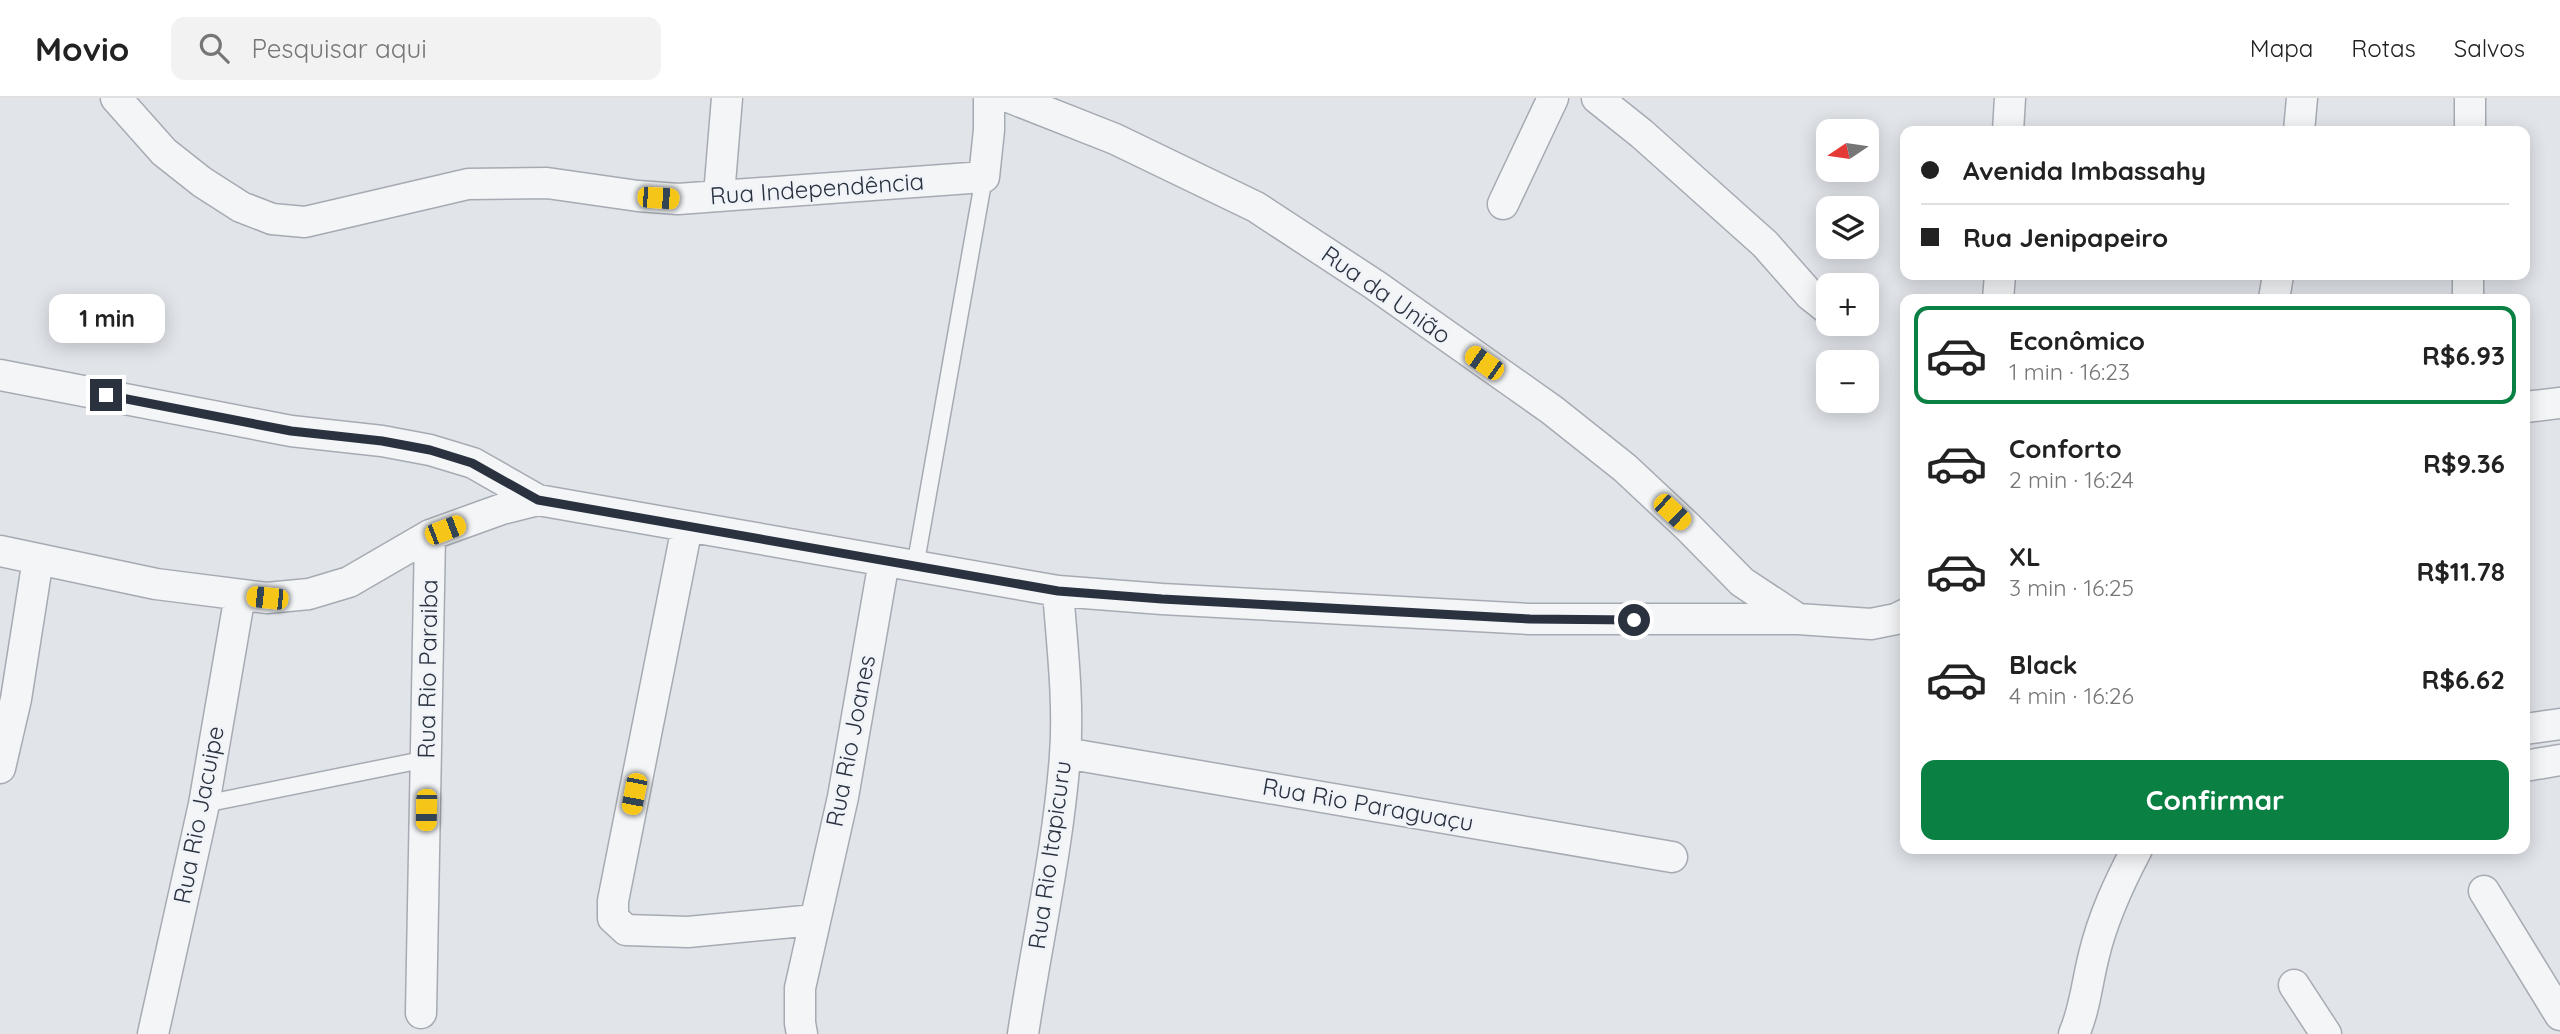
<!DOCTYPE html>
<html lang="pt">
<head>
<meta charset="utf-8">
<style>
	:root { --surface:#fff; --page:#f2f2f2; --text:#222; --muted:#767676; --line:#e0e0e0; --accent:#0b8043 }
	body { margin:0; font-family:Quicksand,sans-serif; background:var(--page); color:var(--text); height:100vh; display:flex; flex-direction:column; font-size:26px; white-space:nowrap }
	* { box-sizing:border-box; margin:0 }
	p { font-size:23px; color:var(--muted) }
	.icon { flex:none; width:38px; height:38px; fill:none; stroke:currentColor; stroke-width:2; stroke-linecap:round; stroke-linejoin:round }
	.map { position:relative; flex:1; overflow:hidden }
	.panel { position:absolute; left:1900px; top:196px; width:630px; height:560px; display:flex; flex-direction:column; background:var(--surface); border-radius:14px; box-shadow:0 4px 18px #0003 }
	.panel>* { flex:none }
	.hud { position:absolute; left:1900px; top:28px; width:630px; height:154px; border-radius:14px; box-shadow:0 4px 18px #0003; display:grid; align-content:center; height:154px; padding:0 21px; background:var(--surface) }
	.needle { width:46px; rotate:257deg }
	.fabs { position:absolute; left:1816px; top:21px; display:grid; gap:14px }
	.fabs a { display:grid; place-items:center; width:63px; height:63px; border-radius:14px; background:var(--surface); box-shadow:0 4px 18px #0003; font-size:35px }
	.end { position:absolute; width:32px; height:32px; margin:-16px; border:9px solid #2a3240; background:#fff; box-shadow:0 0 0 4px #fff }
	.from { border-radius:50% }
	.bubble { position:absolute; height:49px; border-radius:14px; background:var(--surface); box-shadow:0 4px 18px #0003; font-size:23px; font-weight:800; line-height:49px; text-align:center }
	.car { position:absolute; width:21px; height:42px; margin:-21px -10px; border-radius:9px; box-shadow:0 0 5px 2px #0007; background:linear-gradient(#f5c518 24%,#345 0 40%,#f5c518 0 76%,#345 0 86%,#f5c518 0) }
	.hud b { display:flex; align-items:center; gap:24px; height:66px; font-size:26px }
	.hud b+b { border-top:2px solid var(--line) }
	.hud i { width:18px; height:18px; background:var(--text) }
	ul { padding:12px 0 0; list-style:none }
	li { display:flex; align-items:center; gap:21px; height:98px; margin:0 14px 10px; padding:0 7px; border:4px solid transparent; border-radius:14px }
	li div { flex:1 }
	li b { display:block; font-size:26px }
	li em { font-style:normal; font-weight:800 }
	li.current { border-color:var(--accent) }
	li>.icon { width:63px; height:63px; stroke-width:1.5 }
	.action { display:flex; gap:14px; margin-top:auto; padding:14px 21px }
	.action a { flex:1; height:80px; border-radius:14px; background:var(--accent); color:#fff; font-size:28px; font-weight:800; line-height:80px; text-align:center }
	header { display:flex; align-items:center; gap:42px; box-sizing:border-box; height:98px; padding:0 35px; background:var(--surface); border-bottom:2px solid var(--line) }
	header strong { font-size:33px }
	nav { display:flex; gap:38px; margin-inline-start:auto; font-size:24px }
	.search { width:490px; height:63px; background:var(--page); display:flex; align-items:center; gap:18px; box-sizing:border-box; padding:0 24px; border-radius:14px; color:var(--muted); font-size:26px }
	.map>svg:first-child { display:block }
</style>
</head>
<body>
<header>
<strong>Movio</strong>
<div class="search"><svg class="icon" aria-label="search" viewBox="0 0 24 24"><circle cx="10" cy="10" r="6"/><path d="M15 15l6 6"/></svg>Pesquisar aqui</div>
<nav><a>Mapa</a><a>Rotas</a><a>Salvos</a></nav>
</header>
<div class="map">
<svg width="2560" height="936" viewBox="0 0 2560 936">
	<rect width="100%" height="100%" fill="#e1e4e9"/>
	<g fill="none" stroke-linecap="round" stroke-linejoin="round">
		<g stroke="#a6abb3" stroke-width="19">
			<path id="lane" d="M915 469 984 79
				M204 706 427 661"/>
		</g>
		<g stroke="#a6abb3" stroke-width="33">
			<path id="street" d="M116 0 164 54 202 84 241 109 272 121 305 124 468 86 547 85 638 98 678 101 984 79 989 32V0
				M1011 0 1115 41 1256 109 1375 187 1552 312 1625 370 1688 429 1742 484 1798 521 1871 526 1896 521 1906 516
				M1597 0 1642 36 1765 146 1810 197 1829 212
				M2008 33 2010 0
				M2299 33 2302 0
				M2470 33V0
				M719 97 727 0
				M1503 106 1553 0
				M1998 201 2000 177
				M2274 201 2278 177
				M2468 201V177
				M0 277 291 333 382 343 430 352 473 365 538 402
				M2525 309 2560 305
				M687 429 613 803V820L626 832 688 834 814 822
				M0 453 156 486 267 500 309 496 349 484 430 437 502 411 538 402 1058 493 1162 501 1529 521H1798
				M2525 631 2560 626
				M1065 655 1672 759
				M2525 668 2560 662
				M0 670 16 601 38 461
				M2484 793 2560 917
				M2294 887 2326 936
				M421 915 430 437
				M153 936 204 706 240 497
				M802 936 800 925V890L843 699 884 463
				M1023 936C1037 843 1058 751 1065 658 1069 603 1062 547 1058 493
				M2074 936C2085 911 2087 884 2094 857 2103 819 2119 785 2137 751"/>
		</g>
		<use href="#lane" stroke="#f3f5f7" stroke-width="16"/>
		<use href="#street" stroke="#f3f5f7" stroke-width="30"/>
	</g>
	<g fill="none" stroke-linecap="round" stroke-linejoin="round">
		<path stroke="#2a3240" stroke-width="9" d="M106 297 291 333 382 343 430 352 472 365 538 402 1058 493 1162 501 1530 521 1634 522"/>
	</g>
	<g text-anchor="middle" stroke-width="5" stroke-linejoin="round" paint-order="stroke">
		<g font-size="24" fill="#2a3240" stroke="#f0f3f7">
			<text transform="translate(817 91) rotate(-4)" y="8">Rua Independência</text>
			<text transform="translate(1386 197) rotate(35)" y="8">Rua da União</text>
			<text transform="translate(428 571) rotate(-89)" y="8">Rua Rio Paraiba</text>
			<text transform="translate(851 643) rotate(-79)" y="8">Rua Rio Joanes</text>
			<text transform="translate(1368 707) rotate(10)" y="8">Rua Rio Paraguaçu</text>
			<text transform="translate(199 717) rotate(-79)" y="8">Rua Rio Jacuipe</text>
			<text transform="translate(1050 757) rotate(-82)" y="8">Rua Rio Itapicuru</text>
		</g>
	</g>
</svg>
<div class="fabs">
<a><svg class="needle" viewBox="-14 -14 28 28"><path d="M0-13l5 13h-10z" fill="#e53935"/><path d="M0 13l5-13h-10z" fill="#767676"/></svg></a>
<a><svg class="icon" aria-label="layers" viewBox="0 0 24 24"><path d="M12 4l9 5-9 5-9-5zM3 14l9 5 9-5"/></svg></a>
<a>+</a>
<a>−</a>
</div>
<i class="end from" style="left:1634px;top:522px"></i>
<i class="end" style="left:106px;top:297px"></i>
<div class="bubble" style="left:49px;top:196px;width:116px">1 min</div>
<i class="car" style="left:658px;top:100px;rotate:94deg"></i>
<i class="car" style="left:1484px;top:265px;rotate:305deg"></i>
<i class="car" style="left:1672px;top:414px;rotate:133deg"></i>
<i class="car" style="left:445px;top:432px;rotate:69deg"></i>
<i class="car" style="left:267px;top:500px;rotate:276deg"></i>
<i class="car" style="left:634px;top:696px;rotate:191deg"></i>
<i class="car" style="left:426px;top:712px;rotate:181deg"></i>
<div class="hud">
<b><i class="from"></i>Avenida Imbassahy</b>
<b><i></i>Rua Jenipapeiro</b>
</div>
<section class="panel">
<ul>
<li class="current"><svg class="icon" aria-label="car" viewBox="0 0 24 24"><path d="M5 17H2v-5l4-1 3-4h7l3 4 3 1v5h-3M9 17h6M6 11h13"/><circle cx="7" cy="17" r="2"/><circle cx="17" cy="17" r="2"/></svg><div><b>Econômico</b><p>1 min · 16:23</p></div><em>R$6.93</em></li>
<li><svg class="icon" aria-label="car" viewBox="0 0 24 24"><path d="M5 17H2v-5l4-1 3-4h7l3 4 3 1v5h-3M9 17h6M6 11h13"/><circle cx="7" cy="17" r="2"/><circle cx="17" cy="17" r="2"/></svg><div><b>Conforto</b><p>2 min · 16:24</p></div><em>R$9.36</em></li>
<li><svg class="icon" aria-label="car" viewBox="0 0 24 24"><path d="M5 17H2v-5l4-1 3-4h7l3 4 3 1v5h-3M9 17h6M6 11h13"/><circle cx="7" cy="17" r="2"/><circle cx="17" cy="17" r="2"/></svg><div><b>XL</b><p>3 min · 16:25</p></div><em>R$11.78</em></li>
<li><svg class="icon" aria-label="car" viewBox="0 0 24 24"><path d="M5 17H2v-5l4-1 3-4h7l3 4 3 1v5h-3M9 17h6M6 11h13"/><circle cx="7" cy="17" r="2"/><circle cx="17" cy="17" r="2"/></svg><div><b>Black</b><p>4 min · 16:26</p></div><em>R$6.62</em></li>
</ul>
<div class="action"><a>Confirmar</a></div>
</section>
</div>
</body>
</html>
